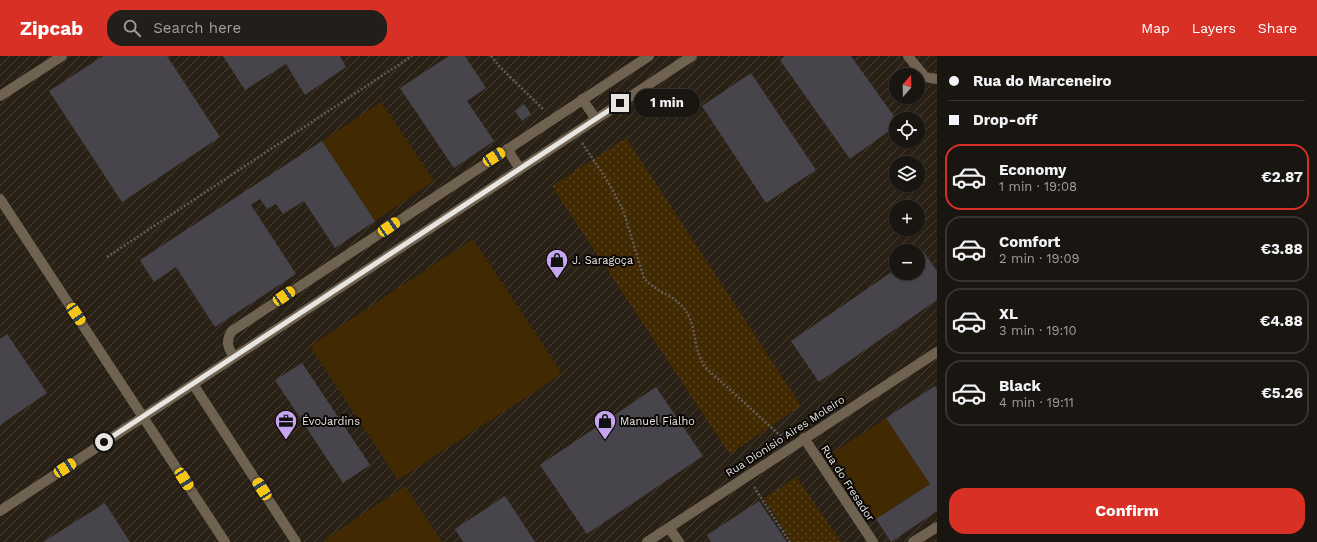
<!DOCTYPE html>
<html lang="en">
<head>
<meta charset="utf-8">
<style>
	:root { --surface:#191510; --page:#221e19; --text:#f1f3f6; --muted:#9f9f9f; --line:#373430; --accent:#d93025 }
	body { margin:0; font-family:"Work Sans",sans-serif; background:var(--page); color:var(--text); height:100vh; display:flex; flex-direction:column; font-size:15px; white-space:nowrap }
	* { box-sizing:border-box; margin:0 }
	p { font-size:13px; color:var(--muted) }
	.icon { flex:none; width:22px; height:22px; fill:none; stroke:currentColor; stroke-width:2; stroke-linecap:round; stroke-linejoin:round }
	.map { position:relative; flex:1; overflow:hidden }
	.panel { display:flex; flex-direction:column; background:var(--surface); width:380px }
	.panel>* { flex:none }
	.banner { display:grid; align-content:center; height:88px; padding:0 12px; background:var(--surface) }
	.needle { width:26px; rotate:20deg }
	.buttons { position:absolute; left:889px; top:12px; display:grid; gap:8px }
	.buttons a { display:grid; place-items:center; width:36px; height:36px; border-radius:50%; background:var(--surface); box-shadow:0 1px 3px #0004,0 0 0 1px var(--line); font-size:20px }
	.end { position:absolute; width:18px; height:18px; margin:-9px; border:5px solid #e8e5e0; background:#111; box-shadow:0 0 0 2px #111 }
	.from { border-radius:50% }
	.bubble { position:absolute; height:28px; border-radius:14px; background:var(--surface); box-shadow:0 1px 3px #0004,0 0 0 1px var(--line); font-size:13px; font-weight:700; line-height:28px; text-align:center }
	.car { position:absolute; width:12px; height:24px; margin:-12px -6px; border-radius:5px; box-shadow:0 0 3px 1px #0007; background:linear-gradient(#f5c518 24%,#345 0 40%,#f5c518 0 76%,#345 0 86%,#f5c518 0) }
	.banner b { display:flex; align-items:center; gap:14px; height:38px; font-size:15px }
	.banner b+b { border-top:1px solid var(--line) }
	.banner i { width:10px; height:10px; background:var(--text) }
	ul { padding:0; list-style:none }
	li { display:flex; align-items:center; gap:12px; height:66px; margin:0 8px 6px; padding:0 4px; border:2px solid var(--line); border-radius:16px }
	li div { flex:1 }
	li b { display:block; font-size:15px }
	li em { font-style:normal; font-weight:700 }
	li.current { border-color:var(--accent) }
	li>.icon { width:36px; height:36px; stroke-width:1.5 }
	.button { display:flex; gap:8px; margin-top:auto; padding:8px 12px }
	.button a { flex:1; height:46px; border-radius:16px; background:var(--accent); color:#fff; font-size:16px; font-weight:700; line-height:46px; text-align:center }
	header { display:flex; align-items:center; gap:24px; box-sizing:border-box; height:56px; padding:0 20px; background:var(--accent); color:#fff }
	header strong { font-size:19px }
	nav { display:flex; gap:22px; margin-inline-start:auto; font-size:14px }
	.search { width:280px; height:36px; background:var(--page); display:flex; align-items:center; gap:10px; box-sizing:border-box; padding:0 14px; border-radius:16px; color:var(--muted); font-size:15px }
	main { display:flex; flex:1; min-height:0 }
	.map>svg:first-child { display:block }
</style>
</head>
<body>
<header>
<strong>Zipcab</strong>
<div class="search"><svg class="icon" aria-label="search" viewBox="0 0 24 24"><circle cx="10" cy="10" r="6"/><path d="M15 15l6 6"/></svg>Search here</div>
<nav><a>Map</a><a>Layers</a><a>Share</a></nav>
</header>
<main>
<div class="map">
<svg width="937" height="486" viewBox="0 0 937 486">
	<defs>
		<pattern id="industrial-furrows" width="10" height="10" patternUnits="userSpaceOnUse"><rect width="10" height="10" fill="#2a2116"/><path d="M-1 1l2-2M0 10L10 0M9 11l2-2" fill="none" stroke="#494138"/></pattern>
		<pattern id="park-dots" width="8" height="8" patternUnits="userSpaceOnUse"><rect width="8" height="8" fill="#412901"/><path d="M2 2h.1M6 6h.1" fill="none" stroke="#5c4826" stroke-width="1.8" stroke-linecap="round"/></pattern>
	</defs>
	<rect width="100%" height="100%" fill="#211c16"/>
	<path fill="url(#industrial-furrows)" fill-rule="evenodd" d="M0 0H937V486H0ZM896 19H918V41H896ZM896 63H918V85H896ZM896 107H918V129H896ZM896 151H918V173H896ZM896 195H918V217H896Z"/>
	<path fill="#412901" d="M381 46 434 125 375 165 322 85Z
		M473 183 562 318 398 424 310 290Z
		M886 362 930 428 876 463 832 397Z
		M405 430 442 486H325L324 484Z"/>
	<path fill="url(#park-dots)" d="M626 82 801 350 730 398 552 130Z
		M796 421 841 486H792L764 442Z"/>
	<path fill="#47444c" d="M103 0H167L220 81 122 146 49 35Z
		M223 0H340L346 11 305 39 286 8 245 34Z
		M449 0H465L486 32 467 45 494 85 454 112 400 32Z
		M785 0H851L896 63V70L850 103 780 4Z
		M751 17 816 114 766 147 702 50Z
		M524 48 531 58 522 65 515 55Z
		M322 85 375 165 335 192 304 145 283 158 276 148 267 153 260 143 251 149 296 218 215 271 176 211 154 226 140 204Z
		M923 195 937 215V244L819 326 791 285 896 213V217H918V199Z
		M7 278 47 337 0 369V283Z
		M302 307 370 409 343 427 275 324Z
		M935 330 937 333V455L891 486 876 463 930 428 886 362Z
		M656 331 703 400 587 478 540 409Z
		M505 440 535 486H463L455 473Z
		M759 445 787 486H711L707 479Z
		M105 447 130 486H43Z"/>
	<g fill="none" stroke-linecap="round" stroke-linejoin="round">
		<path stroke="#615d57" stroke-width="2.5" stroke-dasharray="2 2" stroke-linecap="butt" d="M491 0 500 11 544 54
			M582 87 607 124 623 154 644 222C655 236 675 239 685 254 698 272 692 294 706 312L784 383
			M107 201 412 0
			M754 431 790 486"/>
		<path stroke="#6f6251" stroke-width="10" d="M908 0 925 21 937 23
			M0 40 62 0
			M582 43 596 63
			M507 93 520 113
			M0 143 225 486
			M234 301C228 292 225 285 232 275L649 0
			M193 328 296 486
			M804 382 873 486
			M0 455 692 0
			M669 472 679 486
			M647 486 937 296
			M913 486 937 471"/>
	</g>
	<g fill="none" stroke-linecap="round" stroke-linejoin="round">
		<path stroke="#e8e5e0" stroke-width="5" d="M104 386 620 47"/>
	</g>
	<defs>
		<g id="shop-pin" transform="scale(1.15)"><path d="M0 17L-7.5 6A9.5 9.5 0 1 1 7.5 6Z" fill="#c8a6ef" stroke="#090705"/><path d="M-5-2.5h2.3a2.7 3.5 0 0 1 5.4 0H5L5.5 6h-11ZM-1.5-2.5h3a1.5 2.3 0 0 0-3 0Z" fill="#111"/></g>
		<g id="office-pin" transform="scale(1.15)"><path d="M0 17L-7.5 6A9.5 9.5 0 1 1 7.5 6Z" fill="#c8a6ef" stroke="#090705"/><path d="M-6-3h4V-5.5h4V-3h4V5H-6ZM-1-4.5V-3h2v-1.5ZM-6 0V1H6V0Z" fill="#111"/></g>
	</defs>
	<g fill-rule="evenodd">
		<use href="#shop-pin" x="557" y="204"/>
		<use href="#office-pin" x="286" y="365"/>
		<use href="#shop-pin" x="605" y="365"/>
	</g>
	<g text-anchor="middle" stroke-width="4" stroke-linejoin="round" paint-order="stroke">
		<g font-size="11" fill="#e8e5e0" stroke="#090705" text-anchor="start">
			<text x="572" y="208">J. Saragoça</text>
			<text x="302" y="369">ÉvoJardins</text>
			<text x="620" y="369">Manuel Fialho</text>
		</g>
		<g font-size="11" fill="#e8e5e0" stroke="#090705">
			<text transform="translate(785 380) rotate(-33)" y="4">Rua Dionísio Aires Moleiro</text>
			<text transform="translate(848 427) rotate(57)" y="4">Rua do Fresador</text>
		</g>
	</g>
</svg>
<div class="buttons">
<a><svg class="needle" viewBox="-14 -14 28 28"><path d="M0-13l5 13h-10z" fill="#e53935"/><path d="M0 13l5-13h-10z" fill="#9f9f9f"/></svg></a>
<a><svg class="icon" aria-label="locate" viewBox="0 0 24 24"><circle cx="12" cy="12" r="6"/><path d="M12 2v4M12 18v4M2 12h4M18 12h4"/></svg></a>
<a><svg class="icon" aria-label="layers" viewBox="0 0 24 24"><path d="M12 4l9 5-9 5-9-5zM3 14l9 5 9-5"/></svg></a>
<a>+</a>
<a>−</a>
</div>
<i class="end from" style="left:104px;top:386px"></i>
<i class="end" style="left:620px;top:47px"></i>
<div class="bubble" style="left:634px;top:33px;width:66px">1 min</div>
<i class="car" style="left:494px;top:101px;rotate:57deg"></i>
<i class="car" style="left:389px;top:171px;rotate:56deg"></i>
<i class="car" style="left:284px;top:240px;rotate:56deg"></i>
<i class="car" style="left:76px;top:258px;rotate:146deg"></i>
<i class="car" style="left:65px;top:412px;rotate:57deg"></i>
<i class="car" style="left:184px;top:423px;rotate:147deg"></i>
<i class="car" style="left:262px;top:433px;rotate:327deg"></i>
</div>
<section class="panel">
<div class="banner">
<b><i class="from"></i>Rua do Marceneiro</b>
<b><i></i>Drop-off</b>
</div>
<ul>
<li class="current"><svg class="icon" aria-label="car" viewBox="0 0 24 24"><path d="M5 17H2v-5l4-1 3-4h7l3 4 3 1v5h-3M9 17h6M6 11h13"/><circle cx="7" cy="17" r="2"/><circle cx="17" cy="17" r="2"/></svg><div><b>Economy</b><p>1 min · 19:08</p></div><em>€2.87</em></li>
<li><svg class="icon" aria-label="car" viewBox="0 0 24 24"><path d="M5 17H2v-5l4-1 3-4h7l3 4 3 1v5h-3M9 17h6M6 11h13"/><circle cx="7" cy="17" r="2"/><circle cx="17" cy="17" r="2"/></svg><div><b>Comfort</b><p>2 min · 19:09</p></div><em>€3.88</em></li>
<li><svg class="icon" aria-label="car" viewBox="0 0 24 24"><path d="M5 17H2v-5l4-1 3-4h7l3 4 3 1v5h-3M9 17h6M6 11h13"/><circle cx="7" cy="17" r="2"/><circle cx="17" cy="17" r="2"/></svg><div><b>XL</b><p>3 min · 19:10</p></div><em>€4.88</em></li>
<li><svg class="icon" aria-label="car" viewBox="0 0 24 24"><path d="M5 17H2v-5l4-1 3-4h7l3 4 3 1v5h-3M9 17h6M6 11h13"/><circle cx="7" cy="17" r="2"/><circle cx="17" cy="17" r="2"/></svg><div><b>Black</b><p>4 min · 19:11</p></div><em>€5.26</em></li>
</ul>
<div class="button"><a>Confirm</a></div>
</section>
</main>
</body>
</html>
